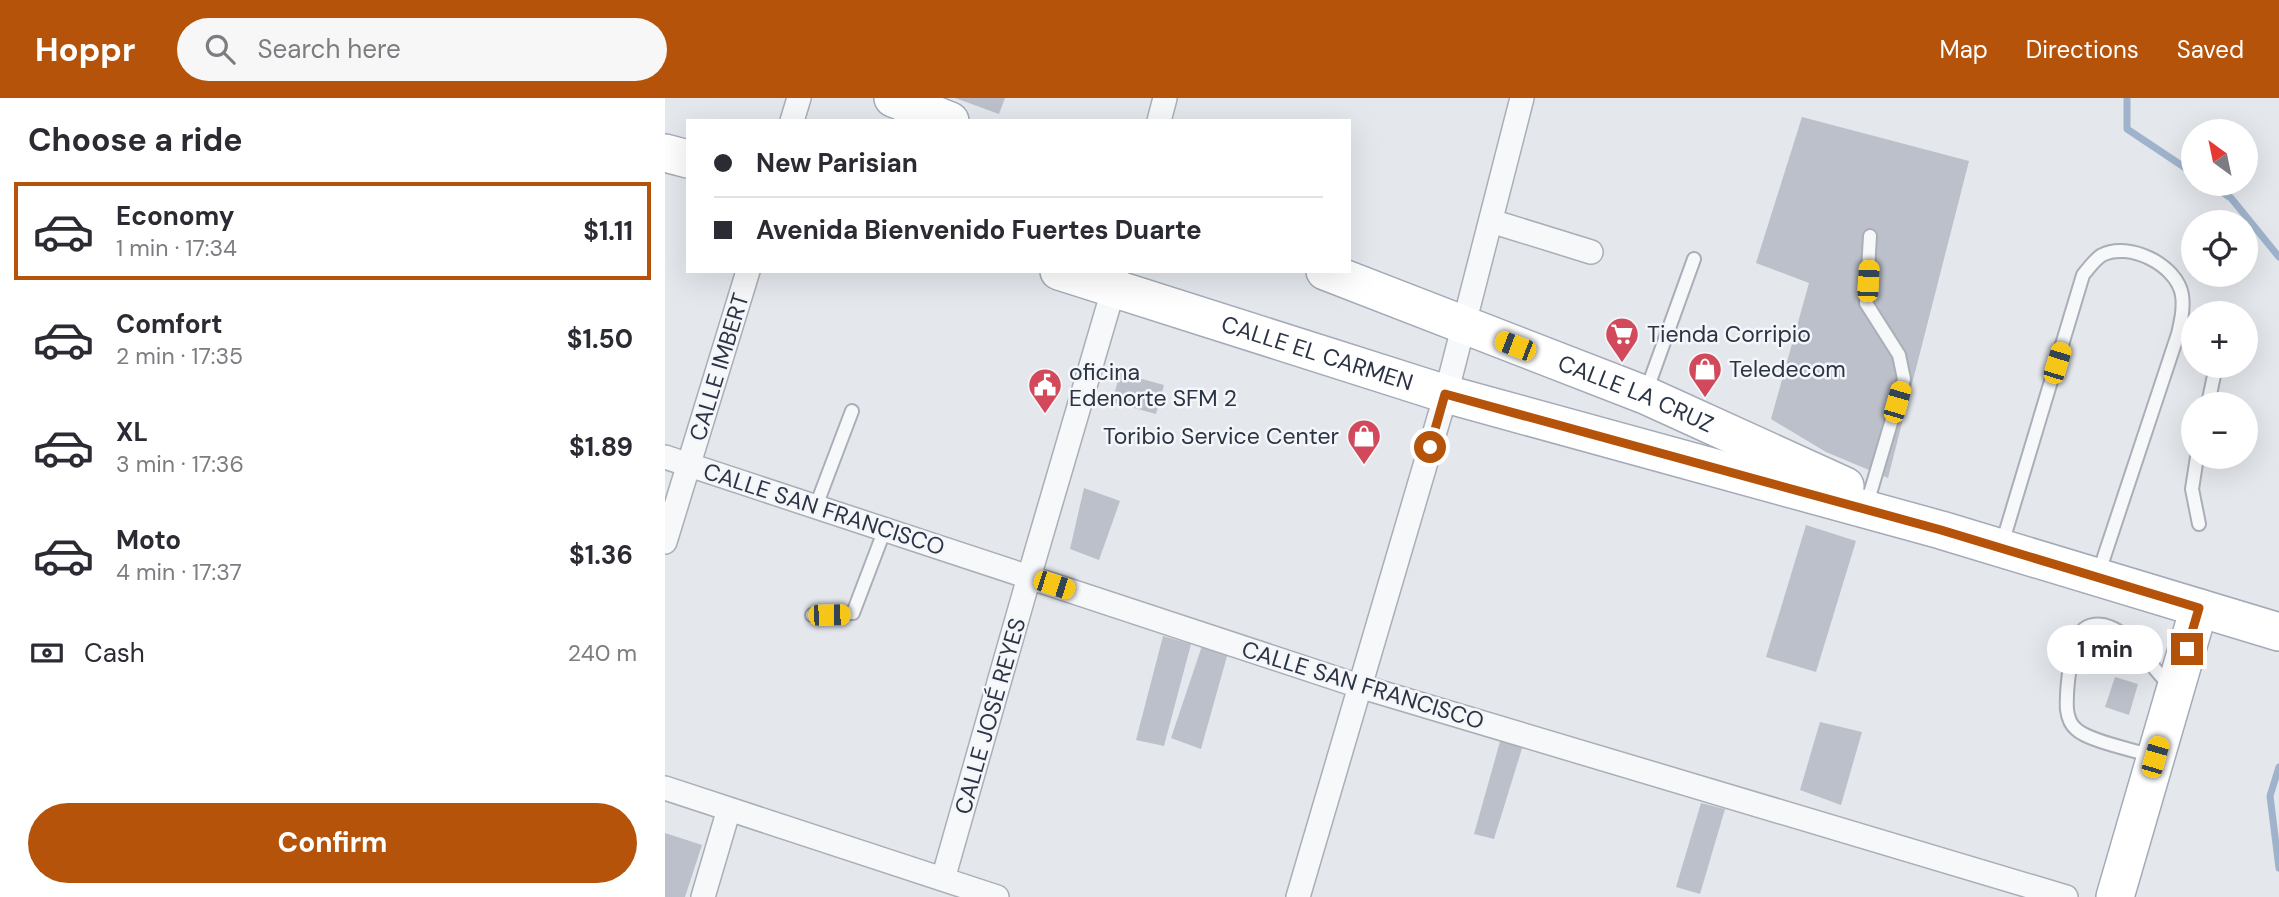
<!DOCTYPE html>
<html lang="en">
<head>
<meta charset="utf-8">
<style>
	:root { --surface:#fff; --page:#f7f7f7; --text:#2b2b33; --muted:#7c7c81; --line:#e1e1e2; --accent:#b45309 }
	body { margin:0; font-family:"DM Sans",sans-serif; background:var(--page); color:var(--text); height:100vh; display:flex; flex-direction:column; font-size:26px; white-space:nowrap }
	* { box-sizing:border-box; margin:0 }
	p { font-size:23px; color:var(--muted) }
	.icon { flex:none; width:38px; height:38px; fill:none; stroke:currentColor; stroke-width:2; stroke-linecap:round; stroke-linejoin:round }
	.map { position:relative; flex:1; overflow:hidden }
	.side { display:flex; flex-direction:column; background:var(--surface); width:665px }
	.side>* { flex:none }
	.guide { position:absolute; left:21px; top:21px; width:665px; height:154px; border-radius:0px; box-shadow:0 7px 28px #0002; display:grid; align-content:center; height:154px; padding:0 28px; background:var(--surface) }
	.needle { width:46px; rotate:327deg }
	.controls { position:absolute; left:1516px; top:21px; display:grid; gap:14px }
	.controls a { display:grid; place-items:center; width:77px; height:77px; border-radius:50%; background:var(--surface); box-shadow:0 7px 28px #0002; font-size:35px }
	.end { position:absolute; width:32px; height:32px; margin:-16px; border:9px solid #b45309; background:#fff; box-shadow:0 0 0 4px #fff }
	.from { border-radius:50% }
	.bubble { position:absolute; height:49px; border-radius:24px; background:var(--surface); box-shadow:0 7px 28px #0002; font-size:23px; font-weight:700; line-height:49px; text-align:center }
	.car { position:absolute; width:21px; height:42px; margin:-21px -10px; border-radius:9px; box-shadow:0 0 5px 2px #0007; background:linear-gradient(#f5c518 24%,#345 0 40%,#f5c518 0 76%,#345 0 86%,#f5c518 0) }
	.guide b { display:flex; align-items:center; gap:24px; height:66px; font-size:26px }
	.guide b+b { border-top:2px solid var(--line) }
	.guide i { width:18px; height:18px; background:var(--text) }
	ul { padding:0; list-style:none }
	li { display:flex; align-items:center; gap:21px; height:98px; margin:0 14px 10px; padding:0 14px; border:4px solid transparent; border-radius:0px }
	li div { flex:1 }
	li b { display:block; font-size:26px }
	li em { font-style:normal; font-weight:700 }
	li.selected { border-color:var(--accent) }
	li>.icon { width:63px; height:63px; stroke-width:1.5 }
	h2 { padding:0 28px; font-size:32px; line-height:84px }
	.pay { display:flex; align-items:center; gap:18px; height:77px; padding:0 28px; font-size:26px }
	.pay p { margin-inline-start:auto }
	.button { display:flex; gap:14px; margin-top:auto; padding:14px 28px }
	.button a { flex:1; height:80px; border-radius:42px; background:var(--accent); color:#fff; font-size:28px; font-weight:700; line-height:80px; text-align:center }
	header { display:flex; align-items:center; gap:42px; box-sizing:border-box; height:98px; padding:0 35px; background:var(--accent); color:#fff }
	header strong { font-size:33px }
	nav { display:flex; gap:38px; margin-inline-start:auto; font-size:24px }
	.search { width:490px; height:63px; background:var(--page); display:flex; align-items:center; gap:18px; box-sizing:border-box; padding:0 24px; border-radius:38px; color:var(--muted); font-size:26px }
	main { display:flex; flex:1; min-height:0 }
	.map>svg:first-child { display:block }
</style>
</head>
<body>
<header>
<strong>Hoppr</strong>
<div class="search"><svg class="icon" aria-label="search" viewBox="0 0 24 24"><circle cx="10" cy="10" r="6"/><path d="M15 15l6 6"/></svg>Search here</div>
<nav><a>Map</a><a>Directions</a><a>Saved</a></nav>
</header>
<main>
<section class="side">
<h2>Choose a ride</h2>
<ul>
<li class="selected"><svg class="icon" aria-label="car" viewBox="0 0 24 24"><path d="M5 17H2v-5l4-1 3-4h7l3 4 3 1v5h-3M9 17h6M6 11h13"/><circle cx="7" cy="17" r="2"/><circle cx="17" cy="17" r="2"/></svg><div><b>Economy</b><p>1 min · 17:34</p></div><em>$1.11</em></li>
<li><svg class="icon" aria-label="car" viewBox="0 0 24 24"><path d="M5 17H2v-5l4-1 3-4h7l3 4 3 1v5h-3M9 17h6M6 11h13"/><circle cx="7" cy="17" r="2"/><circle cx="17" cy="17" r="2"/></svg><div><b>Comfort</b><p>2 min · 17:35</p></div><em>$1.50</em></li>
<li><svg class="icon" aria-label="car" viewBox="0 0 24 24"><path d="M5 17H2v-5l4-1 3-4h7l3 4 3 1v5h-3M9 17h6M6 11h13"/><circle cx="7" cy="17" r="2"/><circle cx="17" cy="17" r="2"/></svg><div><b>XL</b><p>3 min · 17:36</p></div><em>$1.89</em></li>
<li><svg class="icon" aria-label="car" viewBox="0 0 24 24"><path d="M5 17H2v-5l4-1 3-4h7l3 4 3 1v5h-3M9 17h6M6 11h13"/><circle cx="7" cy="17" r="2"/><circle cx="17" cy="17" r="2"/></svg><div><b>Moto</b><p>4 min · 17:37</p></div><em>$1.36</em></li>
</ul>
<div class="pay"><svg class="icon" aria-label="cash" viewBox="0 0 24 24"><path d="M3 7h18v10H3z"/><circle cx="12" cy="12" r="2"/></svg>Cash<p>240 m</p></div>
<div class="button"><a>Confirm</a></div>
</section>
<div class="map">
<svg width="1614" height="799" viewBox="0 0 1614 799">
	<rect width="100%" height="100%" fill="#e4e7ec"/>
	<g fill="none" stroke-linecap="round" stroke-linejoin="round">
		<path stroke="#9fb4cc" stroke-width="7" d="M1462 0V31L1528 75
			M1545 86 1566 100 1614 159
			M1614 669 1605 698 1614 770"/>
	</g>
	<path fill="#bbc0ca" d="M290 0H340L334 16Z
		M1137 19 1304 63 1223 380 1161 354 1106 321 1144 185 1091 165Z
		M455 275 499 287 491 316 447 304Z
		M419 390 455 403 434 462 405 451Z
		M1141 427 1191 443 1151 574 1101 559Z
		M498 538 526 546 499 648 471 642Z
		M1421 541 1451 550 1445 575 1414 566Z
		M539 542 564 551 536 651 506 640Z
		M1450 579 1473 586 1464 617 1440 609Z
		M1155 624 1197 634 1176 707 1135 692Z
		M836 640 859 644 829 741 809 736Z
		M1036 705 1060 711 1035 796 1011 789Z
		M0 735 37 747 20 799H0Z"/>
	<g fill="none" stroke-linecap="round" stroke-linejoin="round">
		<g stroke="#a9aeb7" stroke-width="16">
			<path id="lane" d="M981 294 1029 161
				M1543 306 1551 268
				M1532 359 1527 391 1534 426
				M1204 399 1239 281 1234 257 1201 205 1205 138
				M151 408 187 313
				M1337 446 1418 177C1423 171 1430 161 1437 157 1464 143 1512 167 1517 197 1519 210 1516 223 1513 236L1433 477
				M147 517 188 515 220 431
				M1487 658C1469 652 1423 643 1411 631 1406 627 1403 619 1402 612 1401 596 1405 546 1416 534 1423 525 1436 525 1445 529 1473 540 1484 569 1506 588"/>
		</g>
		<g stroke="#a9aeb7" stroke-width="26">
			<path id="street" d="M127 23 134 0
				M494 23 500 0
				M826 123 926 154
				M0 359 694 588 1401 799
				M0 444 83 173
				M0 690 332 799
				M278 781 364 479 452 179
				M38 799 64 711
				M633 799 781 296 857 0"/>
		</g>
		<g stroke="#a3abb8" stroke-width="40">
			<g id="primary">
				<path d="M228 0 285 23"/>
				<path d="M0 55 23 61"/>
				<path id="s1" d="M394 173 781 296 1276 432 1614 534"/>
				<path id="s2" d="M660 173 980 297 1180 388"/>
				<path d="M1450 799 1534 510"/>
			</g>
		</g>
		<use href="#lane" stroke="#f7f8fa" stroke-width="12"/>
		<use href="#street" stroke="#f7f8fa" stroke-width="23"/>
		<use href="#primary" stroke="#fff" stroke-width="37"/>
	</g>
	<g fill="none" stroke-linecap="round" stroke-linejoin="round">
		<path stroke="#b45309" stroke-width="9" d="M765 349 780 296 1276 432 1534 510 1522 551"/>
	</g>
	<defs>
		<g id="supermarket-pin" transform="scale(1.75)"><path d="M0 17L-7.5 6A9.5 9.5 0 1 1 7.5 6Z" fill="#d1495b" stroke="#f4f6f9"/><path d="M-6-5.5h2.5l.6 2H6L4.5 2H-2.5L-4.4-4H-6ZM-1.5 3.2a1.3 1.3 0 1 0 .1 0ZM3 3.2a1.3 1.3 0 1 0 .1 0Z" fill="#fff"/></g>
		<g id="shop-pin" transform="scale(1.75)"><path d="M0 17L-7.5 6A9.5 9.5 0 1 1 7.5 6Z" fill="#d1495b" stroke="#f4f6f9"/><path d="M-5-2.5h2.3a2.7 3.5 0 0 1 5.4 0H5L5.5 6h-11ZM-1.5-2.5h3a1.5 2.3 0 0 0-3 0Z" fill="#fff"/></g>
		<g id="civic-pin" transform="scale(1.75)"><path d="M0 17L-7.5 6A9.5 9.5 0 1 1 7.5 6Z" fill="#d1495b" stroke="#f4f6f9"/><path d="M-.6-6.5H3V-4.5H.6V-3L4-1V1h2V6H-6V1h2V-1L-.6-3ZM-1.2 2.5V6h2.4V2.5Z" fill="#fff"/></g>
	</defs>
	<g fill-rule="evenodd">
		<use href="#supermarket-pin" x="957" y="236"/>
		<use href="#shop-pin" x="1040" y="271"/>
		<use href="#civic-pin" x="380" y="287"/>
		<use href="#shop-pin" x="699" y="338"/>
	</g>
	<g text-anchor="middle" stroke-width="5" stroke-linejoin="round" paint-order="stroke">
		<g font-size="23" fill="#2b3445" stroke="#f4f6f9" text-anchor="start">
			<text x="982" y="244">Tienda Corripio</text>
			<text x="1064" y="279">Teledecom</text>
			<text x="404" y="282">oficina<tspan x="404" dy="26">Edenorte SFM 2</tspan></text>
			<text x="674" y="346" text-anchor="end">Toribio Service Center</text>
		</g>
		<g font-size="23" fill="#2b3445" stroke="#f4f6f9">
			<text dy="8" stroke="none"><textPath href="#s1" startOffset="271">CALLE EL CARMEN</textPath></text>
			<text transform="translate(54 269) rotate(-73)" y="8">CALLE IMBERT</text>
			<text dy="8" stroke="none"><textPath href="#s2" startOffset="334">CALLE LA CRUZ</textPath></text>
			<text transform="translate(159 411) rotate(18)" y="8">CALLE SAN FRANCISCO</text>
			<text transform="translate(698 587) rotate(17)" y="8">CALLE SAN FRANCISCO</text>
			<text transform="translate(325 618) rotate(-74)" y="8">CALLE JOSÉ REYES</text>
		</g>
	</g>
</svg>
<div class="controls">
<a><svg class="needle" viewBox="-14 -14 28 28"><path d="M0-13l5 13h-10z" fill="#e53935"/><path d="M0 13l5-13h-10z" fill="#7c7c81"/></svg></a>
<a><svg class="icon" aria-label="locate" viewBox="0 0 24 24"><circle cx="12" cy="12" r="6"/><path d="M12 2v4M12 18v4M2 12h4M18 12h4"/></svg></a>
<a>+</a>
<a>−</a>
</div>
<i class="end from" style="left:765px;top:349px"></i>
<i class="end" style="left:1522px;top:551px"></i>
<div class="bubble" style="left:1382px;top:527px;width:116px">1 min</div>
<i class="car" style="left:1203px;top:183px;rotate:3deg"></i>
<i class="car" style="left:850px;top:248px;rotate:291deg"></i>
<i class="car" style="left:1392px;top:265px;rotate:17deg"></i>
<i class="car" style="left:1232px;top:304px;rotate:16deg"></i>
<i class="car" style="left:389px;top:487px;rotate:108deg"></i>
<i class="car" style="left:164px;top:517px;rotate:89deg"></i>
<i class="car" style="left:1490px;top:659px;rotate:16deg"></i>
<div class="guide">
<b><i class="from"></i>New Parisian</b>
<b><i></i>Avenida Bienvenido Fuertes Duarte</b>
</div>
</div>
</main>
</body>
</html>
